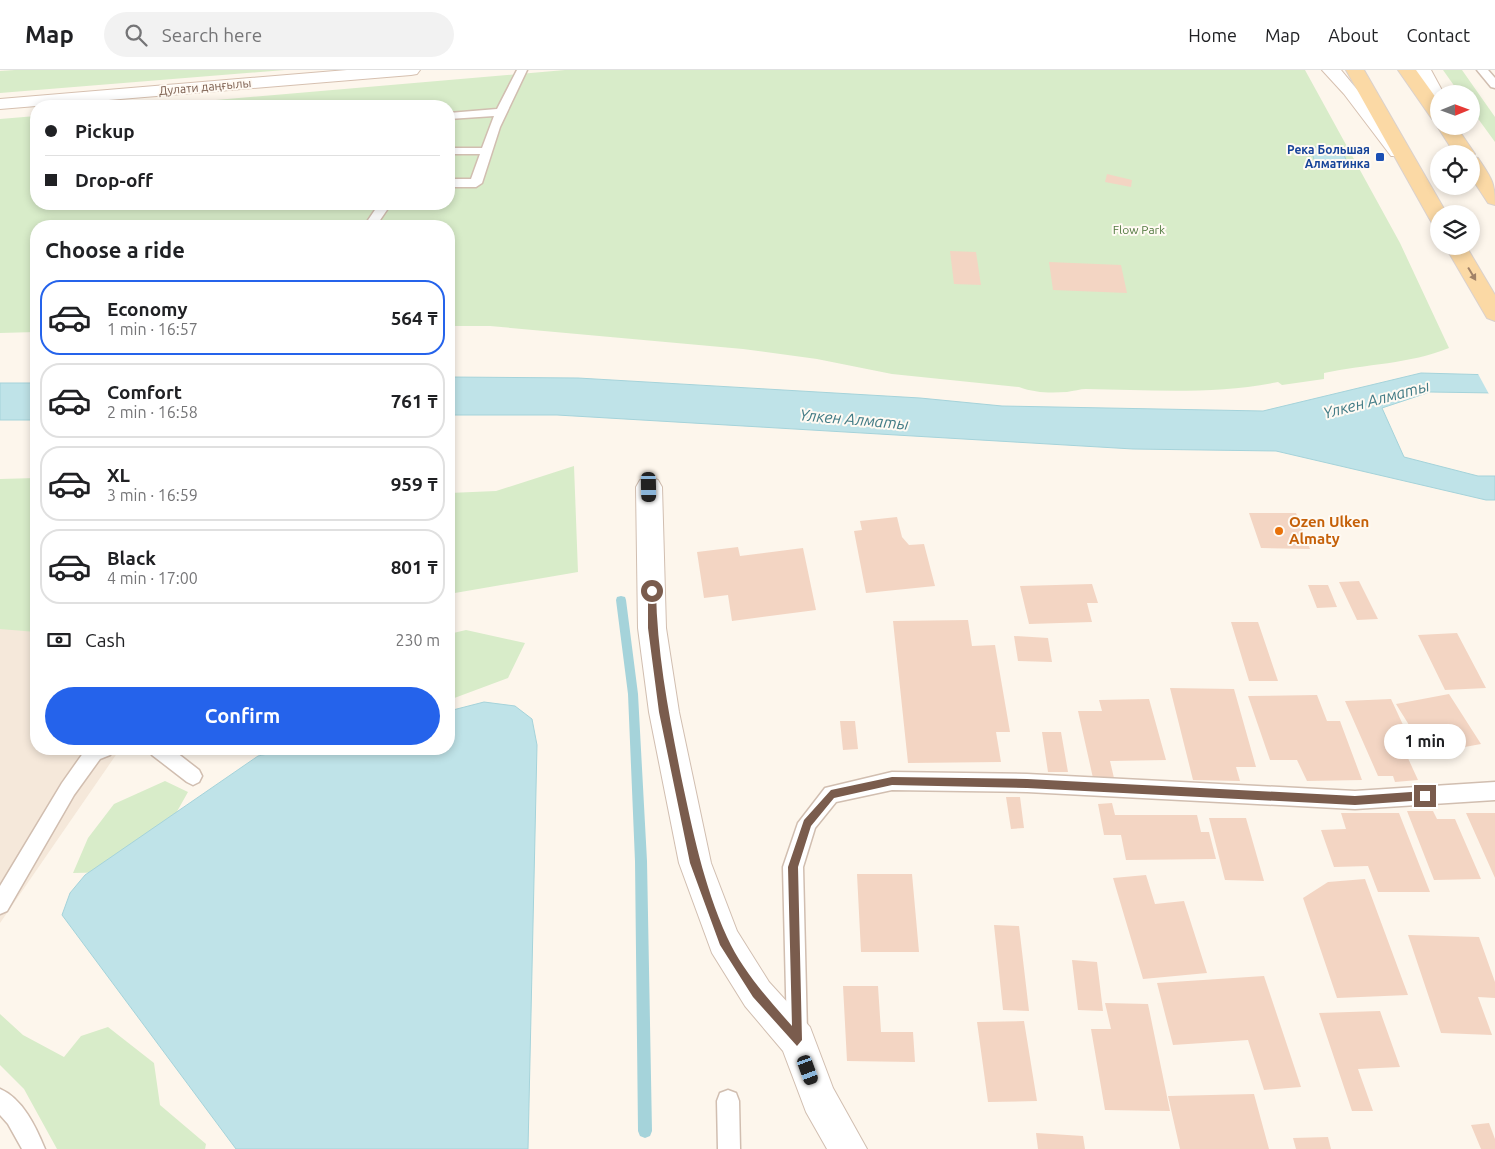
<!DOCTYPE html>
<html lang="en">
<head>
<meta charset="utf-8">
<style>
	:root { --surface:#fff; --page:#f2f2f2; --text:#202124; --muted:#757577; --line:#e0e0e0; --accent:#2563eb }
	body { margin:0; font-family:Ubuntu,sans-serif; background:var(--page); color:var(--text); height:100vh; display:flex; flex-direction:column; font-size:19px; white-space:nowrap }
	* { box-sizing:border-box; margin:0 }
	p { font-size:16px; color:var(--muted) }
	.icon { flex:none; width:28px; height:28px; fill:none; stroke:currentColor; stroke-width:2; stroke-linecap:round; stroke-linejoin:round }
	.map { position:relative; flex:1; overflow:hidden }
	.drawer { position:absolute; left:30px; top:150px; width:425px; height:535px; display:flex; flex-direction:column; background:var(--surface); border-radius:20px; box-shadow:0 2px 8px #0003 }
	.drawer>* { flex:none }
	.top-card { position:absolute; left:30px; top:30px; width:425px; height:110px; border-radius:20px; box-shadow:0 2px 8px #0003; display:grid; align-content:center; height:110px; padding:0 15px; background:var(--surface) }
	.needle { width:32px; rotate:89deg }
	.fabs { position:absolute; left:1430px; top:15px; display:grid; gap:10px }
	.fabs a { display:grid; place-items:center; width:50px; height:50px; border-radius:50%; background:var(--surface); box-shadow:0 2px 8px #0003; font-size:25px }
	.end { position:absolute; width:22px; height:22px; margin:-11px; border:6px solid #7a5c4d; background:#fff; box-shadow:0 0 0 2px #fff }
	.from { border-radius:50% }
	.bubble { position:absolute; height:35px; border-radius:18px; background:var(--surface); box-shadow:0 2px 8px #0003; font-size:16px; font-weight:700; line-height:35px; text-align:center }
	.car { position:absolute; width:15px; height:30px; margin:-15px -8px; border-radius:6px; box-shadow:0 0 4px 1px #0007; background:linear-gradient(#222 24%,#8ab4d8 0 40%,#222 0 76%,#8ab4d8 0 86%,#222 0) }
	.top-card b { display:flex; align-items:center; gap:18px; height:48px; font-size:19px }
	.top-card b+b { border-top:1px solid var(--line) }
	.top-card i { width:12px; height:12px; background:var(--text) }
	ul { padding:0; list-style:none }
	li { display:flex; align-items:center; gap:15px; height:75px; margin:0 10px 8px; padding:0 5px; border:2px solid var(--line); border-radius:20px }
	li div { flex:1 }
	li b { display:block; font-size:19px }
	li em { font-style:normal; font-weight:700 }
	li.current { border-color:var(--accent) }
	li>.icon { width:45px; height:45px; stroke-width:1.5 }
	h2 { padding:0 15px; font-size:22px; line-height:60px }
	.pay { display:flex; align-items:center; gap:12px; height:55px; padding:0 15px; font-size:19px }
	.pay p { margin-inline-start:auto }
	.primary-button { display:flex; gap:10px; margin-top:auto; padding:10px 15px }
	.primary-button a { flex:1; height:58px; border-radius:30px; background:var(--accent); color:#fff; font-size:20px; font-weight:700; line-height:58px; text-align:center }
	header { display:flex; align-items:center; gap:30px; box-sizing:border-box; height:70px; padding:0 25px; background:var(--surface); border-bottom:1px solid var(--line) }
	header strong { font-size:24px }
	nav { display:flex; gap:28px; margin-inline-start:auto; font-size:18px }
	.search { width:350px; height:45px; background:var(--page); display:flex; align-items:center; gap:12px; box-sizing:border-box; padding:0 18px; border-radius:28px; color:var(--muted); font-size:19px }
	.map>svg:first-child { display:block }
</style>
</head>
<body>
<header>
<strong>Map</strong>
<div class="search"><svg class="icon" aria-label="search" viewBox="0 0 24 24"><circle cx="10" cy="10" r="6"/><path d="M15 15l6 6"/></svg>Search here</div>
<nav><a>Home</a><a>Map</a><a>About</a><a>Contact</a></nav>
</header>
<div class="map">
<svg width="1495" height="1079" viewBox="0 0 1495 1079">
	<rect width="100%" height="100%" fill="#fdf6ec"/>
	<path fill="#f5e8da" d="M36 423V679H120L0 853V425Z"/>
	<path fill="#d8ecc9" d="M15 0H285L0 23V1Z
		M565 0H1305L1400 173 1449 278C1410 294 1366 294 1324 303V309L1282 315 1278 312C1215 325 1150 320 1086 319 1080 319 1074 321 1067 322 1050 323 1035 323 1019 317L892 304 817 289 743 279 490 256H449V156H36V262L0 263V49L36 46V134H449V36H147Z
		M1443 0H1462L1495 47V72L1471 39V24H1460Z
		M574 396 578 502 449 524V423L496 421Z
		M36 408V562L0 559V409Z
		M466 560 525 573 508 608 449 630V564Z
		M165 711 188 722 166 761 116 802 73 803 88 768 114 734Z
		M0 944 23 965 64 987 81 966 108 957 154 993 160 1035 206 1074 205 1079H57L24 1019 0 995Z"/>
	<path fill="#bfe3e8" stroke="#a5d3da" d="M1310 76 1343 82 1348 95 1315 93Z
		M1421 303 1495 305V323L1430 322 1382 338 1404 387 1478 406H1495V430H1486L1276 381 1133 379 557 345H449V307L578 308 920 328 1002 336 1263 341Z
		M0 313H36V350H0Z
		M484 632 515 636 532 649 537 675 528 1079H236L62 845 70 823 85 805 258 686 291 679H449V641Z"/>
	<path fill="#fdf6ec" d="M1477 302 1495 303V326H1490Z"/>
	<g fill="none" stroke-linecap="round" stroke-linejoin="round">
		<path fill="#a5d3da" fill-rule="evenodd" d="M621 526 625 527 626 530 638 624 647 791 652 1061 650 1066 645 1068 640 1066 638 1061 635 791 628 624 616 530 617 527Z"/>
	</g>
	<path fill="#f3d5c3" d="M1107 104 1132 110 1131 117 1105 112Z
		M950 181 976 182 981 215 954 214Z
		M1049 192 1121 195 1127 223 1053 220Z
		M1249 443H1296L1310 479 1261 478Z
		M897 447 902 467 909 475 924 474 935 516 866 523 854 461 862 460 860 451Z
		M738 477 740 486 803 478 816 540 732 551 728 525 704 528 697 482Z
		M1359 511 1378 549 1357 550 1339 512Z
		M1092 514 1098 533H1087L1092 552 1029 554 1020 516Z
		M1308 515H1328L1337 537 1317 538Z
		M968 550 972 576 995 575 1010 662H996L1001 692 908 693 893 551Z
		M1231 552H1258L1278 611H1249Z
		M1457 563 1486 618 1445 620 1418 565Z
		M1014 566 1048 568 1052 592 1018 591Z
		M1170 618 1234 619 1256 697H1236L1240 711 1193 710Z
		M1449 624 1481 674 1427 684 1396 634Z
		M1317 625 1327 651H1340L1362 710 1307 711 1297 690H1270L1248 626Z
		M1149 629 1166 690 1110 691 1114 708H1093L1078 641H1102L1099 630Z
		M1391 629 1411 672 1401 673 1418 710 1395 712 1393 706H1378L1345 631Z
		M840 651H855L858 679 843 680Z
		M1042 662H1061L1068 702H1048Z
		M1006 727H1020L1024 758 1011 759Z
		M1112 733 1115 745H1197L1201 762H1209L1216 789 1126 790 1121 765H1104L1098 734Z
		M1407 741H1433L1437 749H1455L1481 809 1434 810Z
		M1341 743H1399L1430 822H1378L1368 796 1334 797 1321 760 1346 759Z
		M1466 743H1495V808Z
		M1209 748H1246L1264 811 1225 810Z
		M857 804H912L919 882H861Z
		M1146 805 1155 834 1184 831 1207 903 1143 909 1113 808Z
		M1365 809 1408 925 1337 928 1303 828 1328 812Z
		M994 855 1019 856 1029 941 1003 940Z
		M1408 865 1479 867 1495 912V928L1478 927 1492 965 1441 963Z
		M1072 890 1097 892 1103 941 1078 940Z
		M1264 906 1301 1017 1264 1020 1248 970 1173 975 1157 913Z
		M843 916H878L881 962H913L915 992 847 991Z
		M1105 933 1148 934 1170 1041 1105 1040 1091 959H1111Z
		M1380 941 1400 997 1358 999 1373 1041H1352L1319 943Z
		M1024 951 1037 1031 988 1032 977 952Z
		M1254 1024 1269 1079H1180L1168 1026Z
		M1489 1053 1495 1069V1079H1481L1471 1055Z
		M1036 1063 1083 1066 1085 1079H1038Z
		M1328 1067 1331 1079H1296L1293 1068Z"/>
	<g fill="none" stroke-linecap="round" stroke-linejoin="round">
		<g stroke="#d1beb0" stroke-width="3">
			<path id="lane" d="M517 0H527L500 57 482 113 476 117H449V109H471L480 84H449V78H482L494 46 449 49V43L497 39Z
				M1477 0H1488L1495 8V18L1491 17Z
				M379 134H391L376 156H364Z
				M86 679H113L110 685 100 689 74 725 7 841 0 844V816L62 713Z
				M149 679H172L199 700 202 706 199 712 193 715 187 712 152 685Z
				M892 702 1027 704 1355 721 1495 712V730L1355 739 1027 722 892 720 836 732 815 758 803 797 807 963 804 970 797 973 790 970 787 963 783 797 798 753 825 718Z
				M0 1019C23 1029 36 1057 45 1079H22L8 1054 0 1045Z
				M728 1020 736 1023 739 1031 740 1079H718L717 1031 720 1023Z"/>
		</g>
		<g stroke="#d1beb0" stroke-width="2">
			<path id="street" d="M649 407 658 410 662 417 666 558 679 642 711 793 737 861 769 912 810 957 833 1018 867 1079H827L806 1042 783 981 745 936 712 883 679 793 649 642 638 558 636 417 640 410Z"/>
		</g>
		<g stroke="#d6c0b0" stroke-width="2">
			<path id="secondary" d="M347 0H420L417 4 411 5 0 39V29Z
				M1322 0H1341L1405 78 1408 82 1405 86H1391L1344 24Z
				M1413 0H1431L1444 24H1439V37L1433 36 1430 32Z"/>
		</g>
		<g stroke="#dad1cd" stroke-width="2">
			<path id="primary" d="M1346 0H1364L1447 144H1439V154L1432 153 1429 148Z
				M1398 0H1416L1439 32V50L1432 49Z
				M1439 53V56H1456L1475 84 1473 87 1478 88C1491 108 1495 111 1495 135L1488 133 1471 107V84H1455L1437 56Z
				M1445 176H1466L1495 225V251L1487 248Z"/>
		</g>
		<use href="#lane" fill="#fff" fill-rule="evenodd"/>
		<use href="#street" fill="#fff" fill-rule="evenodd"/>
		<use href="#secondary" fill="#fff" fill-rule="evenodd"/>
		<use href="#primary" fill="#fbd9a5" fill-rule="evenodd"/>
	</g>
	<defs><path id="oneway-solid" d="M-6-.8H1V-3.2L6.5 0L1 3.2V.8H-6Z" transform="scale(1.25)"/></defs>
	<use fill="#a18267" href="#oneway-solid" transform="translate(1472 204) rotate(59)"/>
	<path fill="#7a5c4d" d="M652 518 656 521C657 584 669 645 681 706 693 762 703 813 727 867 742 900 768 929 792 956L788 797 804 750 831 720 892 707 1027 709 1355 726 1425 721 1429 726 1425 730 1355 735 1027 718 892 715 834 728 811 756 798 797 802 970 797 976 753 927 720 875 690 793 659 642 648 558V521Z"/>
	<rect fill="#1a4fb4" stroke="#fffaf3" stroke-width="2" x="1375" y="82" width="10" height="10" rx="2.5"/>
	<circle fill="#e8710a" stroke="#fffaf3" stroke-width="2" cx="1279" cy="461" r="5"/>
	<g text-anchor="middle" stroke-width="4" stroke-linejoin="round" paint-order="stroke">
		<g font-size="12" fill="#7a5c4d" stroke="#fffaf3">
			<text transform="translate(205 17) rotate(-5)" y="4">Дулати даңғылы</text>
		</g>
		<g font-size="12" font-weight="bold" fill="#164399" stroke="#fffaf3" text-anchor="end">
			<text x="1370" y="84">Река Большая<tspan x="1370" dy="14">Алматинка</tspan></text>
		</g>
		<g font-size="12" fill="#537a41" stroke="#fffaf3">
			<text x="1139" y="164">Flow Park</text>
		</g>
		<g font-size="15" font-weight="bold" fill="#c56008" stroke="#fffaf3" text-anchor="start">
			<text x="1289" y="457">Ozen Ulken<tspan x="1289" dy="17">Almaty</tspan></text>
		</g>
		<g font-size="16" font-style="italic" fill="#437c86" stroke="#fffaf3">
			<text transform="translate(1376 329) rotate(-15)" y="6">Үлкен Алматы</text>
			<text transform="translate(854 349) rotate(5)" y="6">Үлкен Алматы</text>
		</g>
	</g>
</svg>
<div class="fabs">
<a><svg class="needle" viewBox="-14 -14 28 28"><path d="M0-13l5 13h-10z" fill="#e53935"/><path d="M0 13l5-13h-10z" fill="#757577"/></svg></a>
<a><svg class="icon" aria-label="locate" viewBox="0 0 24 24"><circle cx="12" cy="12" r="6"/><path d="M12 2v4M12 18v4M2 12h4M18 12h4"/></svg></a>
<a><svg class="icon" aria-label="layers" viewBox="0 0 24 24"><path d="M12 4l9 5-9 5-9-5zM3 14l9 5 9-5"/></svg></a>
</div>
<i class="end from" style="left:652px;top:521px"></i>
<i class="end" style="left:1425px;top:726px"></i>
<div class="bubble" style="left:1384px;top:654px;width:82px">1 min</div>
<i class="car" style="left:649px;top:417px;rotate:179deg"></i>
<i class="car" style="left:808px;top:1000px;rotate:160deg"></i>
<div class="top-card">
<b><i class="from"></i>Pickup</b>
<b><i></i>Drop-off</b>
</div>
<section class="drawer">
<h2>Choose a ride</h2>
<ul>
<li class="current"><svg class="icon" aria-label="car" viewBox="0 0 24 24"><path d="M5 17H2v-5l4-1 3-4h7l3 4 3 1v5h-3M9 17h6M6 11h13"/><circle cx="7" cy="17" r="2"/><circle cx="17" cy="17" r="2"/></svg><div><b>Economy</b><p>1 min · 16:57</p></div><em>564 ₸</em></li>
<li><svg class="icon" aria-label="car" viewBox="0 0 24 24"><path d="M5 17H2v-5l4-1 3-4h7l3 4 3 1v5h-3M9 17h6M6 11h13"/><circle cx="7" cy="17" r="2"/><circle cx="17" cy="17" r="2"/></svg><div><b>Comfort</b><p>2 min · 16:58</p></div><em>761 ₸</em></li>
<li><svg class="icon" aria-label="car" viewBox="0 0 24 24"><path d="M5 17H2v-5l4-1 3-4h7l3 4 3 1v5h-3M9 17h6M6 11h13"/><circle cx="7" cy="17" r="2"/><circle cx="17" cy="17" r="2"/></svg><div><b>XL</b><p>3 min · 16:59</p></div><em>959 ₸</em></li>
<li><svg class="icon" aria-label="car" viewBox="0 0 24 24"><path d="M5 17H2v-5l4-1 3-4h7l3 4 3 1v5h-3M9 17h6M6 11h13"/><circle cx="7" cy="17" r="2"/><circle cx="17" cy="17" r="2"/></svg><div><b>Black</b><p>4 min · 17:00</p></div><em>801 ₸</em></li>
</ul>
<div class="pay"><svg class="icon" aria-label="cash" viewBox="0 0 24 24"><path d="M3 7h18v10H3z"/><circle cx="12" cy="12" r="2"/></svg>Cash<p>230 m</p></div>
<div class="primary-button"><a>Confirm</a></div>
</section>
</div>
</body>
</html>
